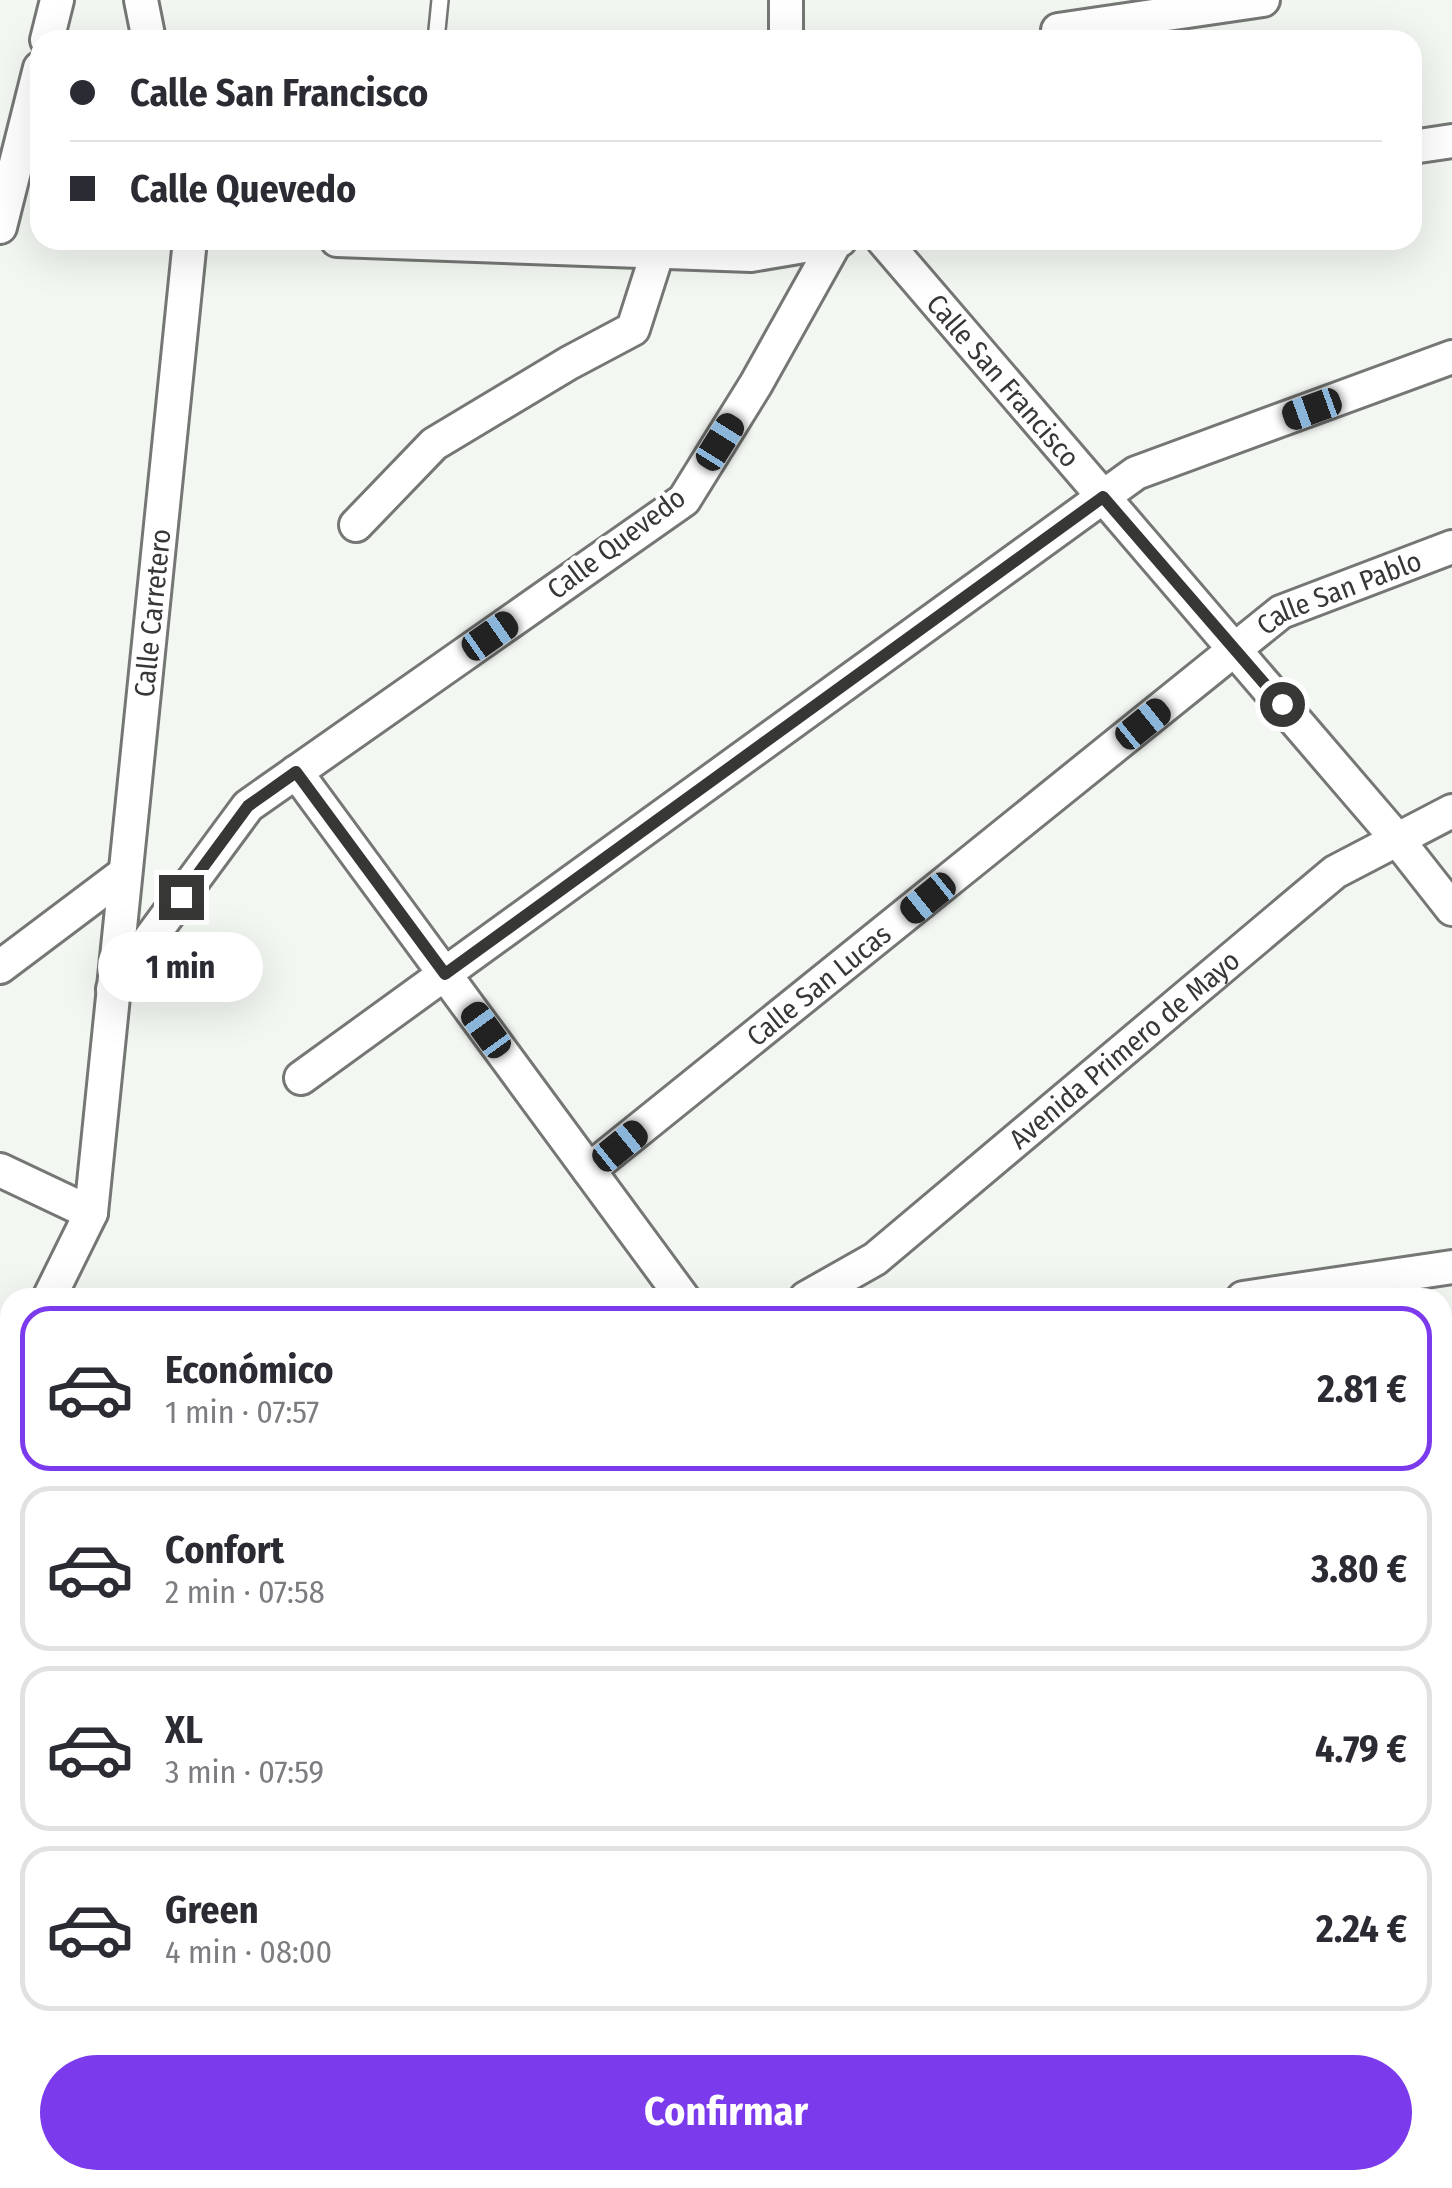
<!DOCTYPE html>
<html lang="es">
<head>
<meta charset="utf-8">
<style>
	:root { --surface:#fff; --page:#f2f2f3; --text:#2b2b33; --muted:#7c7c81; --line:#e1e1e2; --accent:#7c3aed }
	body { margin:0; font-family:"Fira Sans Condensed",sans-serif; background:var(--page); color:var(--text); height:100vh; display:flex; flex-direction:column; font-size:38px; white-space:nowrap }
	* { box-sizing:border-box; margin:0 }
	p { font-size:32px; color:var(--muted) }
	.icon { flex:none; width:55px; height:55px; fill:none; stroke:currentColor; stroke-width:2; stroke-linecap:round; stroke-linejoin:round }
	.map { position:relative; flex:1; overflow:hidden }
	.details { position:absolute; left:0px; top:1288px; width:1452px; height:902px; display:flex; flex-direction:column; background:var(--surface); border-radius:30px 30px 0 0; box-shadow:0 10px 40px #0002 }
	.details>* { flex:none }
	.banner { position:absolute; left:30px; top:30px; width:1392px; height:220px; border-radius:30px; box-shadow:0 10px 40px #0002; display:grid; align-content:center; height:220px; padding:0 40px; background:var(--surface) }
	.end { position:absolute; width:45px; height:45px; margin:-22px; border:12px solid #373836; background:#fff; box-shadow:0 0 0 5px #fff }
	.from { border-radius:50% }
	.bubble { position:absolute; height:70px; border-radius:35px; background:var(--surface); box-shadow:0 10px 40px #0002; font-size:32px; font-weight:700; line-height:70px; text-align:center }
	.car { position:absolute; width:30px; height:60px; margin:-30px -15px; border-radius:12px; box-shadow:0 0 8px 2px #0007; background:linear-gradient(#222 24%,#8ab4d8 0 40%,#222 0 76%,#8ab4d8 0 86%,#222 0) }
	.banner b { display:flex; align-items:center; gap:35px; height:95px; font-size:38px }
	.banner b+b { border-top:2px solid var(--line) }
	.banner i { width:25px; height:25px; background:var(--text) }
	ul { padding:18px 0 0; list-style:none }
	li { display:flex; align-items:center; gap:30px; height:165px; margin:0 20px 15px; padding:0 20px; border:5px solid var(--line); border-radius:30px }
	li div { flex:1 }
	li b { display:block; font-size:38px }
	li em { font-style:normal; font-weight:700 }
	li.selected { border-color:var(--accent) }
	li>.icon { width:90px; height:90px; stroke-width:1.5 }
	.cta { display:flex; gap:20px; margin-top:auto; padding:20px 40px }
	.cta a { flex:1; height:115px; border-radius:60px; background:var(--accent); color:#fff; font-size:40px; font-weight:700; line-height:115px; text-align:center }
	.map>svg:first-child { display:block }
</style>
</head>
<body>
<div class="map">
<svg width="1452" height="2188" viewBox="0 0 1452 2188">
	<rect width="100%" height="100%" fill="#f3f7f2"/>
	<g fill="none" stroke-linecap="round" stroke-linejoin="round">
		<g stroke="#747773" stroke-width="20">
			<path id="service" d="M436 40 440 0"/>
		</g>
		<g stroke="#747773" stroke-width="28">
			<path id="pedestrian" d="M0 1777 10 1778"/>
		</g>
		<g stroke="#747773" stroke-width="38">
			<g id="minor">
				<path d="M141 0 149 40"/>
				<path d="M1058 30 1263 0"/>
				<path d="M47 40 57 0"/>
				<path d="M786 40V0"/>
				<path d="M1412 147 1452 141"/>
				<path d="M0 227 40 68"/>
				<path d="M337 240 751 255 840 240"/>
				<path id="s1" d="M883 240 1397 839 1452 909"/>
				<path d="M356 525 434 444 569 363 633 329 658 251"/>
				<path d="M296 772 683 1298"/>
				<path d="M0 967 125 873"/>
				<path d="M113 989 248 806 684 500 756 384 836 241"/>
				<path d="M301 1078 1136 473 1452 357"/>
				<path d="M0 1170 91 1213"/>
				<path id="s2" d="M589 1170 1281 612 1452 547"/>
				<path id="s3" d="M49 1298 91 1213 190 240"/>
				<path id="s4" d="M806 1298 875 1259 1335 872 1452 811"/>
				<path d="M1243 1298 1452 1267"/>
				<path d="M0 1397 10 1377"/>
				<path d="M1442 1501 1452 1494"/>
				<path d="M1442 1714 1452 1703"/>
				<path d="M1442 1787 1452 1786"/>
				<path d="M1442 2011H1452"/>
				<path d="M0 2066 10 2069"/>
				<path d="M190 2188 195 2180"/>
				<path d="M1042 2188V2180"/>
			</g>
		</g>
		<path stroke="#a3a6a2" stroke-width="6" stroke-dasharray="2.5 8" stroke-linecap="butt" d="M348 2180 374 2188"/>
		<use href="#service" stroke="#fff" stroke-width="15"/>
		<use href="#pedestrian" stroke="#fff" stroke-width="22"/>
		<use href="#minor" stroke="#fff" stroke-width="32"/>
	</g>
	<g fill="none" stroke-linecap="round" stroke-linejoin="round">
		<path stroke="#373836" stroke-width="12" d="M181 897 248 806 296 772 445 974 1103 497 1282 704"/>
	</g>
	<g text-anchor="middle" stroke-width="9" stroke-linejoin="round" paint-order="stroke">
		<g font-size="28" fill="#373836" stroke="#fff">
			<text dy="10" stroke="none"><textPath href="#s1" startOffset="185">Calle San Francisco</textPath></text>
			<text transform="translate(616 543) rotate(-37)" y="10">Calle Quevedo</text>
			<text dy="10" stroke="none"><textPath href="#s2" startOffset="950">Calle San Pablo</textPath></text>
			<text dy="10" stroke="none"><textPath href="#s3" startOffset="698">Calle Carretero</textPath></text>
			<text dy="10" stroke="none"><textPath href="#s2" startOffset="295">Calle San Lucas</textPath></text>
			<text dy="10" stroke="none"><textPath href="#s4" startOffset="405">Avenida Primero de Mayo</textPath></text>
		</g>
	</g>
</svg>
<i class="end from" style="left:1282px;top:704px"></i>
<i class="end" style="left:181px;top:897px"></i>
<div class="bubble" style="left:98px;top:932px;width:165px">1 min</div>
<i class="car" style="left:1312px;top:409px;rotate:250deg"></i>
<i class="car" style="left:720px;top:442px;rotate:32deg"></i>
<i class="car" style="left:490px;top:636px;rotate:55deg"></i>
<i class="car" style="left:1143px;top:724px;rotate:51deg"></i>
<i class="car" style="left:928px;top:898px;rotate:231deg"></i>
<i class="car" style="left:486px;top:1030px;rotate:324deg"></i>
<i class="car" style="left:620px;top:1146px;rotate:51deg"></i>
<div class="banner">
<b><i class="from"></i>Calle San Francisco</b>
<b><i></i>Calle Quevedo</b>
</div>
<section class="details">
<ul>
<li class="selected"><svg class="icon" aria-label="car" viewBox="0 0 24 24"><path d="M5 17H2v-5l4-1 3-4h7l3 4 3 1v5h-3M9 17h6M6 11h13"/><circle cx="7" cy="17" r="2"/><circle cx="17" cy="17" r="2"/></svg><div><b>Económico</b><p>1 min · 07:57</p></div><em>2.81 €</em></li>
<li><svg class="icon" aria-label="car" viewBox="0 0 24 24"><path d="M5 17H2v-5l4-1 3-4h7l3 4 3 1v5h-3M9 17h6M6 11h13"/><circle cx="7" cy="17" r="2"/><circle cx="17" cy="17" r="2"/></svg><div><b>Confort</b><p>2 min · 07:58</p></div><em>3.80 €</em></li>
<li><svg class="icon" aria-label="car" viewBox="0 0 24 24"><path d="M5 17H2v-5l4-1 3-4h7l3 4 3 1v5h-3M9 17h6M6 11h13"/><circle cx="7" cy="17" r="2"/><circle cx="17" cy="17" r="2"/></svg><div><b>XL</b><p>3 min · 07:59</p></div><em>4.79 €</em></li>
<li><svg class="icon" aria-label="car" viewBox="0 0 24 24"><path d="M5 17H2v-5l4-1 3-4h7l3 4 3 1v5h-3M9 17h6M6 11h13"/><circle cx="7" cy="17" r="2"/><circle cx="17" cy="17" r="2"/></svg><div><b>Green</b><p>4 min · 08:00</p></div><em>2.24 €</em></li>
</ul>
<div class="cta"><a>Confirmar</a></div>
</section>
</div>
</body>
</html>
